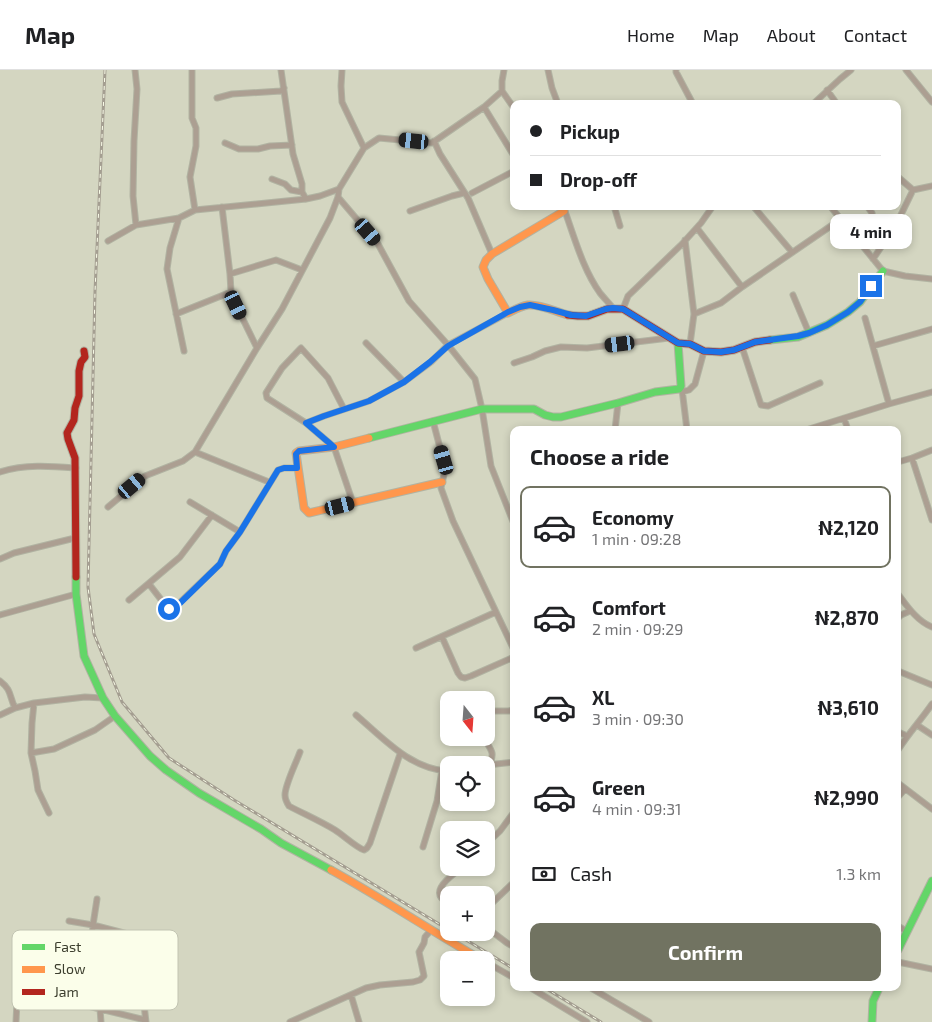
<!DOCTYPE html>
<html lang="en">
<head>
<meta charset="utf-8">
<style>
	:root { --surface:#fff; --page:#f6f6f6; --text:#202124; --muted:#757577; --line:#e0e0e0; --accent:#717361 }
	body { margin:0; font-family:"Exo 2",sans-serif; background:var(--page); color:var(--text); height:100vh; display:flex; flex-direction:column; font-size:19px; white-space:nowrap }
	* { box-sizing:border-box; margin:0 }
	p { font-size:16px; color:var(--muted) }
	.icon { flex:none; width:28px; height:28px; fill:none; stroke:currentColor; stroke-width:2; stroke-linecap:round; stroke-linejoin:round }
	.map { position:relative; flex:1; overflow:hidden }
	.panel { position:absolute; left:510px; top:356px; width:391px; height:565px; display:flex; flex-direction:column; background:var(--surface); border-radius:10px; box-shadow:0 2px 8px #0003 }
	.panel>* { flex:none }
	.guide { position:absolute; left:510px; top:30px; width:391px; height:110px; border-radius:10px; box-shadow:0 2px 8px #0003; display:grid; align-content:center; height:110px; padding:0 20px; background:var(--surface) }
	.needle { width:32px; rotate:163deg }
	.controls { position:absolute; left:440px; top:621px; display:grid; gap:10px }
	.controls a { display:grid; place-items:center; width:55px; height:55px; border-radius:10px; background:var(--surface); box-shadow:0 2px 8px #0003; font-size:25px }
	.end { position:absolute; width:22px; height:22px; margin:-11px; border:6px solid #1a73e8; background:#fff; box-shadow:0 0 0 2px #fff }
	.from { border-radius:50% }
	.bubble { position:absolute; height:35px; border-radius:10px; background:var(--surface); box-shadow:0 2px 8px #0003; font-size:16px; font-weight:700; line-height:35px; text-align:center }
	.car { position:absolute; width:15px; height:30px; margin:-15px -8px; border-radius:6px; box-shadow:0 0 4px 1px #0007; background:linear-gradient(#222 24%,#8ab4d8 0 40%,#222 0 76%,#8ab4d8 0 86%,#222 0) }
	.guide b { display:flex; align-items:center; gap:18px; height:48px; font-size:19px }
	.guide b+b { border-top:1px solid var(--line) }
	.guide i { width:12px; height:12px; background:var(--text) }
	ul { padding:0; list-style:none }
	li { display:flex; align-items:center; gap:15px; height:82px; margin:0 10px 8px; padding:0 10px; border:2px solid transparent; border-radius:10px }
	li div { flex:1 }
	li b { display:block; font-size:19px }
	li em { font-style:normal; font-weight:700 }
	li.active { border-color:var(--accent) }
	li>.icon { width:45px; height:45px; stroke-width:1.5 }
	h2 { padding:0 20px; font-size:22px; line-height:60px }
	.pay { display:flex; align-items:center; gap:12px; height:55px; padding:0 20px; font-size:19px }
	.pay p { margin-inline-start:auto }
	.button { display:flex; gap:10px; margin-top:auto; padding:10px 20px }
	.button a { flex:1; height:58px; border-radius:10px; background:var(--accent); color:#fff; font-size:20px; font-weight:700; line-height:58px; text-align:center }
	header { display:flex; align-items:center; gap:30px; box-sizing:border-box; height:70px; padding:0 25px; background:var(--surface); border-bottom:1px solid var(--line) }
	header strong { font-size:24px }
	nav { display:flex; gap:28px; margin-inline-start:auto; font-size:18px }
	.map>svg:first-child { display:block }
</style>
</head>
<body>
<header>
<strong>Map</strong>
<nav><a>Home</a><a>Map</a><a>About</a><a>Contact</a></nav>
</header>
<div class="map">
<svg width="932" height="952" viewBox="0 0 932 952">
	<rect width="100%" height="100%" fill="#d4d6c1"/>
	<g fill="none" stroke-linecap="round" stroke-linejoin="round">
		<g stroke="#b1b3a2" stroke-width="7">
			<path id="street" d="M135 0 137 19 134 71 133 126 136 155
				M192 0V48L196 58V76L190 107 195 140 306 129 320 126 339 119 364 78 379 68 432 73 484 37 502 21V11L504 0
				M281 0 293 84 302 114V122L306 129
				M342 0 341 16 342 32 364 78
				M548 0 552 18 558 34
				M676 0V2L693 34
				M906 0 932 32
				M827 20 837 34
				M502 21 514 38
				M217 28 232 24 281 21 284 18
				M813 34 840 9 851 0
				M484 37 514 86
				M434 71 440 84 468 128 492 184
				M225 73 239 79H258L270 76 292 75
				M898 107 913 120 932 116
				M272 109 285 114 291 120 302 122
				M472 123 514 101
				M338 127 378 174 409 231 448 275 475 309 482 339 491 396 514 454
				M563 136C574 165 582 198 600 223 604 228 609 233 613 238
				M614 136 620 156
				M753 136 792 182
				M830 136 883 201 905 206 932 209
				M867 136 872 143
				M222 137 230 204 231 222 236 235 257 278
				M410 141 452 126 464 123
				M697 158 742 217
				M685 170 694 244 690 274
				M108 171 136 155 179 148
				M873 189 896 155 913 120
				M230 204 276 190 302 200
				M793 225 809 263
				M623 239 628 226 682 174 701 153 713 136
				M176 244 231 222
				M694 244 721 233 742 217 841 149
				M865 248 889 334
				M366 273 404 312
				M873 276 932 259
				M742 277 761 335 768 336 820 313
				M184 281 167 199 170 178 179 148 195 140
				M514 293 532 287 545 281 561 277 587 278 669 268
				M682 319 687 360
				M682 322 689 320 695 314 704 281
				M344 339 328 308 301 278 282 298 266 323 267 328 306 353 334 377 353 433
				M844 348 848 360
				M433 351 445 397C445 404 442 411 441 418L453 451 514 580
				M306 353 324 346 369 331 404 312 431 292 448 275 508 243
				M615 360 618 333
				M806 360 889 334 932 322
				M195 382 269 412
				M912 388 932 450
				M898 392 912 388 932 380
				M0 402C25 394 50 396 76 398
				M190 432 240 462
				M108 437 145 406 183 391 195 382 257 278 282 239 330 148 338 127 339 119
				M0 489 14 483 75 468
				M149 514 166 536 169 539H173L220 494 226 481 240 462 278 400 284 398H297
				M898 524C907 536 917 551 932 557
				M129 530 180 487 212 445
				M0 545 76 524
				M898 548 901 545 910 541
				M442 567 458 603 461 607 465 608 471 606 514 587
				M416 578 496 542
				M898 601 932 615
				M0 611C12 620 9 626 15 638
				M34 633 32 653 31 683 35 701 38 720 49 743
				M486 643 494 641H509L514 639
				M0 645 15 638 34 633 85 627 103 628
				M356 645C383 668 411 700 449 701
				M917 655 932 665
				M898 662 907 666
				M484 668C490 679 496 682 489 695
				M898 680C908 664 921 650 932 634
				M300 682C296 693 285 715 285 725 285 729 287 733 289 736 304 744 320 751 335 760 343 765 357 778 364 780L367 778 370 773 400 684
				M31 683 54 679 95 660 115 646
				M487 695 514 692
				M898 713 932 739
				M898 727 905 719
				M486 774 500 761 514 742
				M423 777 437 731 442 700
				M449 834C427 822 449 808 461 798
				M486 841 490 835 514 812
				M69 851 93 855 143 868 148 873 147 877 143 926 146 952
				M898 856 906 861
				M486 857 507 873 514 877
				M486 892 514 908
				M898 892 932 899
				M531 918 587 952
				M591 918 649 952
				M351 925 359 952
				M88 936 93 855 97 829
				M100 939 101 952
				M16 952 17 931 18 928 21 927 88 936 145 950
				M290 952 366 918 380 915 413 912 420 910 424 906 419 882 424 873 425 867 431 860"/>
		</g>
		<g stroke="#b1b3a2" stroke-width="9">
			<path id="fast" d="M770 270 798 267 827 255 848 242 860 232 883 201
				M369 368 482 339H534L545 345 553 347H561L618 333 655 322 679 319 681 316 678 273
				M76 507V524L84 586 103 628 115 646 150 686 166 700 199 723 261 759 281 773 331 800
				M898 880 932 811
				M872 952 873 931 879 918"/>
		</g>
		<g stroke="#b1b3a2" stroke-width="9">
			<path id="slow" d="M564 141 492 184 486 190 483 197 488 209 508 243C514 240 521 236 528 235 541 234 556 242 568 245
				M369 368 334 377 299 381 296 383 304 438 309 443 442 412
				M331 800C382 828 431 861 482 890"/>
		</g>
		<g stroke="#b1b3a2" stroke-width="9">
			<path id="jam" d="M568 245 578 246H588L607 239H623L678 273 690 274 704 281 721 282 734 280 755 272 770 270
				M76 507 75 388 68 369 67 363 74 350 75 338 79 326V301L81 292 85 287 84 281"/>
		</g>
		<use href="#street" stroke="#ac9f92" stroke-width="5"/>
		<use href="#fast" stroke="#63d668" stroke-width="7"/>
		<use href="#slow" stroke="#ff974d" stroke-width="7"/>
		<use href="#jam" stroke="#b3261e" stroke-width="7"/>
		<g stroke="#a49e91" stroke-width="3">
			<path id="rail" d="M105 0 95 222 88 517 94 564 122 632 169 688 234 730 449 860
				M453 862 514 899
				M545 918 601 952"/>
		</g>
		<use href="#rail" stroke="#fbfeea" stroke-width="1" stroke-dasharray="4" stroke-linecap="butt"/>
	</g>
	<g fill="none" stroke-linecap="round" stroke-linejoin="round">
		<path stroke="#1a73e8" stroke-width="6" d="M169 539 173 540 220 494 226 481 240 462 278 400 284 398H297L296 384 299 381 334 377 306 353 324 346 369 331 404 312 430 292 448 276 508 242 520 237 530 235 553 240 571 245 586 246 606 239 613 238 623 239 678 273 690 274 704 281 721 282 734 280 755 272 798 266 809 263 827 255 848 242 860 232 871 216"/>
	</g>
	<rect x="12" y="860" width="166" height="80" rx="8" fill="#fbfeea" stroke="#c2c4b2" stroke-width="1"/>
	<rect x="22" y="874" width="23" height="6" fill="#63d668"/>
	<rect x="22" y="896" width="23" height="7" fill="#ff974d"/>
	<rect x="22" y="919" width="23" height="6" fill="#b3261e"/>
	<g font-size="14" fill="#3c3e2e">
		<text x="54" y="882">Fast</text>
		<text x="54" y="904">Slow</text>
		<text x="54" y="927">Jam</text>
	</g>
</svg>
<div class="controls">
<a><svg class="needle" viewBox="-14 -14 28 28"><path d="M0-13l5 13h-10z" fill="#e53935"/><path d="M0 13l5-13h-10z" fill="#757577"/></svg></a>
<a><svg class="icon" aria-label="locate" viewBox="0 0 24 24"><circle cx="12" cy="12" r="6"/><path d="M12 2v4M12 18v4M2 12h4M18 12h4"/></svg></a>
<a><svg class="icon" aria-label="layers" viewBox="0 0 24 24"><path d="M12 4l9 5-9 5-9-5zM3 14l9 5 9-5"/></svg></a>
<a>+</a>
<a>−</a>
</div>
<i class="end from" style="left:169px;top:539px"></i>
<i class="end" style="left:871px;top:216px"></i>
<div class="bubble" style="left:830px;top:144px;width:82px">4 min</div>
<i class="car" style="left:414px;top:71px;rotate:276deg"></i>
<i class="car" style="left:368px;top:162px;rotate:139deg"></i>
<i class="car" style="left:236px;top:235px;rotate:155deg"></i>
<i class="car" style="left:620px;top:274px;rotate:263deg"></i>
<i class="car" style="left:444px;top:390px;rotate:344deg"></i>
<i class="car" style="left:132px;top:416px;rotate:50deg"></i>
<i class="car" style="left:340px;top:436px;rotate:76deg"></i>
<div class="guide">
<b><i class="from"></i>Pickup</b>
<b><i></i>Drop-off</b>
</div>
<section class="panel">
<h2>Choose a ride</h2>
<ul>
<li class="active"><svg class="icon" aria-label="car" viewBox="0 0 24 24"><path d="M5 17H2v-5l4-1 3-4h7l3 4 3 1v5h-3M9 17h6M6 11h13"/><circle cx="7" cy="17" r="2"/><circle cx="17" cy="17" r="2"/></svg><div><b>Economy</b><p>1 min · 09:28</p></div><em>₦2,120</em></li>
<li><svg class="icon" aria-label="car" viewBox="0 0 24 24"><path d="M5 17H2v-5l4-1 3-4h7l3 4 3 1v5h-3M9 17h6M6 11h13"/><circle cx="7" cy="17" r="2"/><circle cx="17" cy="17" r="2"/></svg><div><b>Comfort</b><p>2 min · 09:29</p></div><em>₦2,870</em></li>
<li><svg class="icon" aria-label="car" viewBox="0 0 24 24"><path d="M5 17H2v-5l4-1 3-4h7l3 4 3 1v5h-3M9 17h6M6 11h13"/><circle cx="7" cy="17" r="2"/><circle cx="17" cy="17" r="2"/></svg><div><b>XL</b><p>3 min · 09:30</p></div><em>₦3,610</em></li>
<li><svg class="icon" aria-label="car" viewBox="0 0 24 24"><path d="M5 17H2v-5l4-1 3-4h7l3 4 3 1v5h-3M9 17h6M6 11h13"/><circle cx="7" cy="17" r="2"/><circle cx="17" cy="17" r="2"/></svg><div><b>Green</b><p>4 min · 09:31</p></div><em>₦2,990</em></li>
</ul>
<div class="pay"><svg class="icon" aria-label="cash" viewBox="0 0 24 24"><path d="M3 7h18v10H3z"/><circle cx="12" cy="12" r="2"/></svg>Cash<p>1.3 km</p></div>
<div class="button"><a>Confirm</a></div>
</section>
</div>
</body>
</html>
